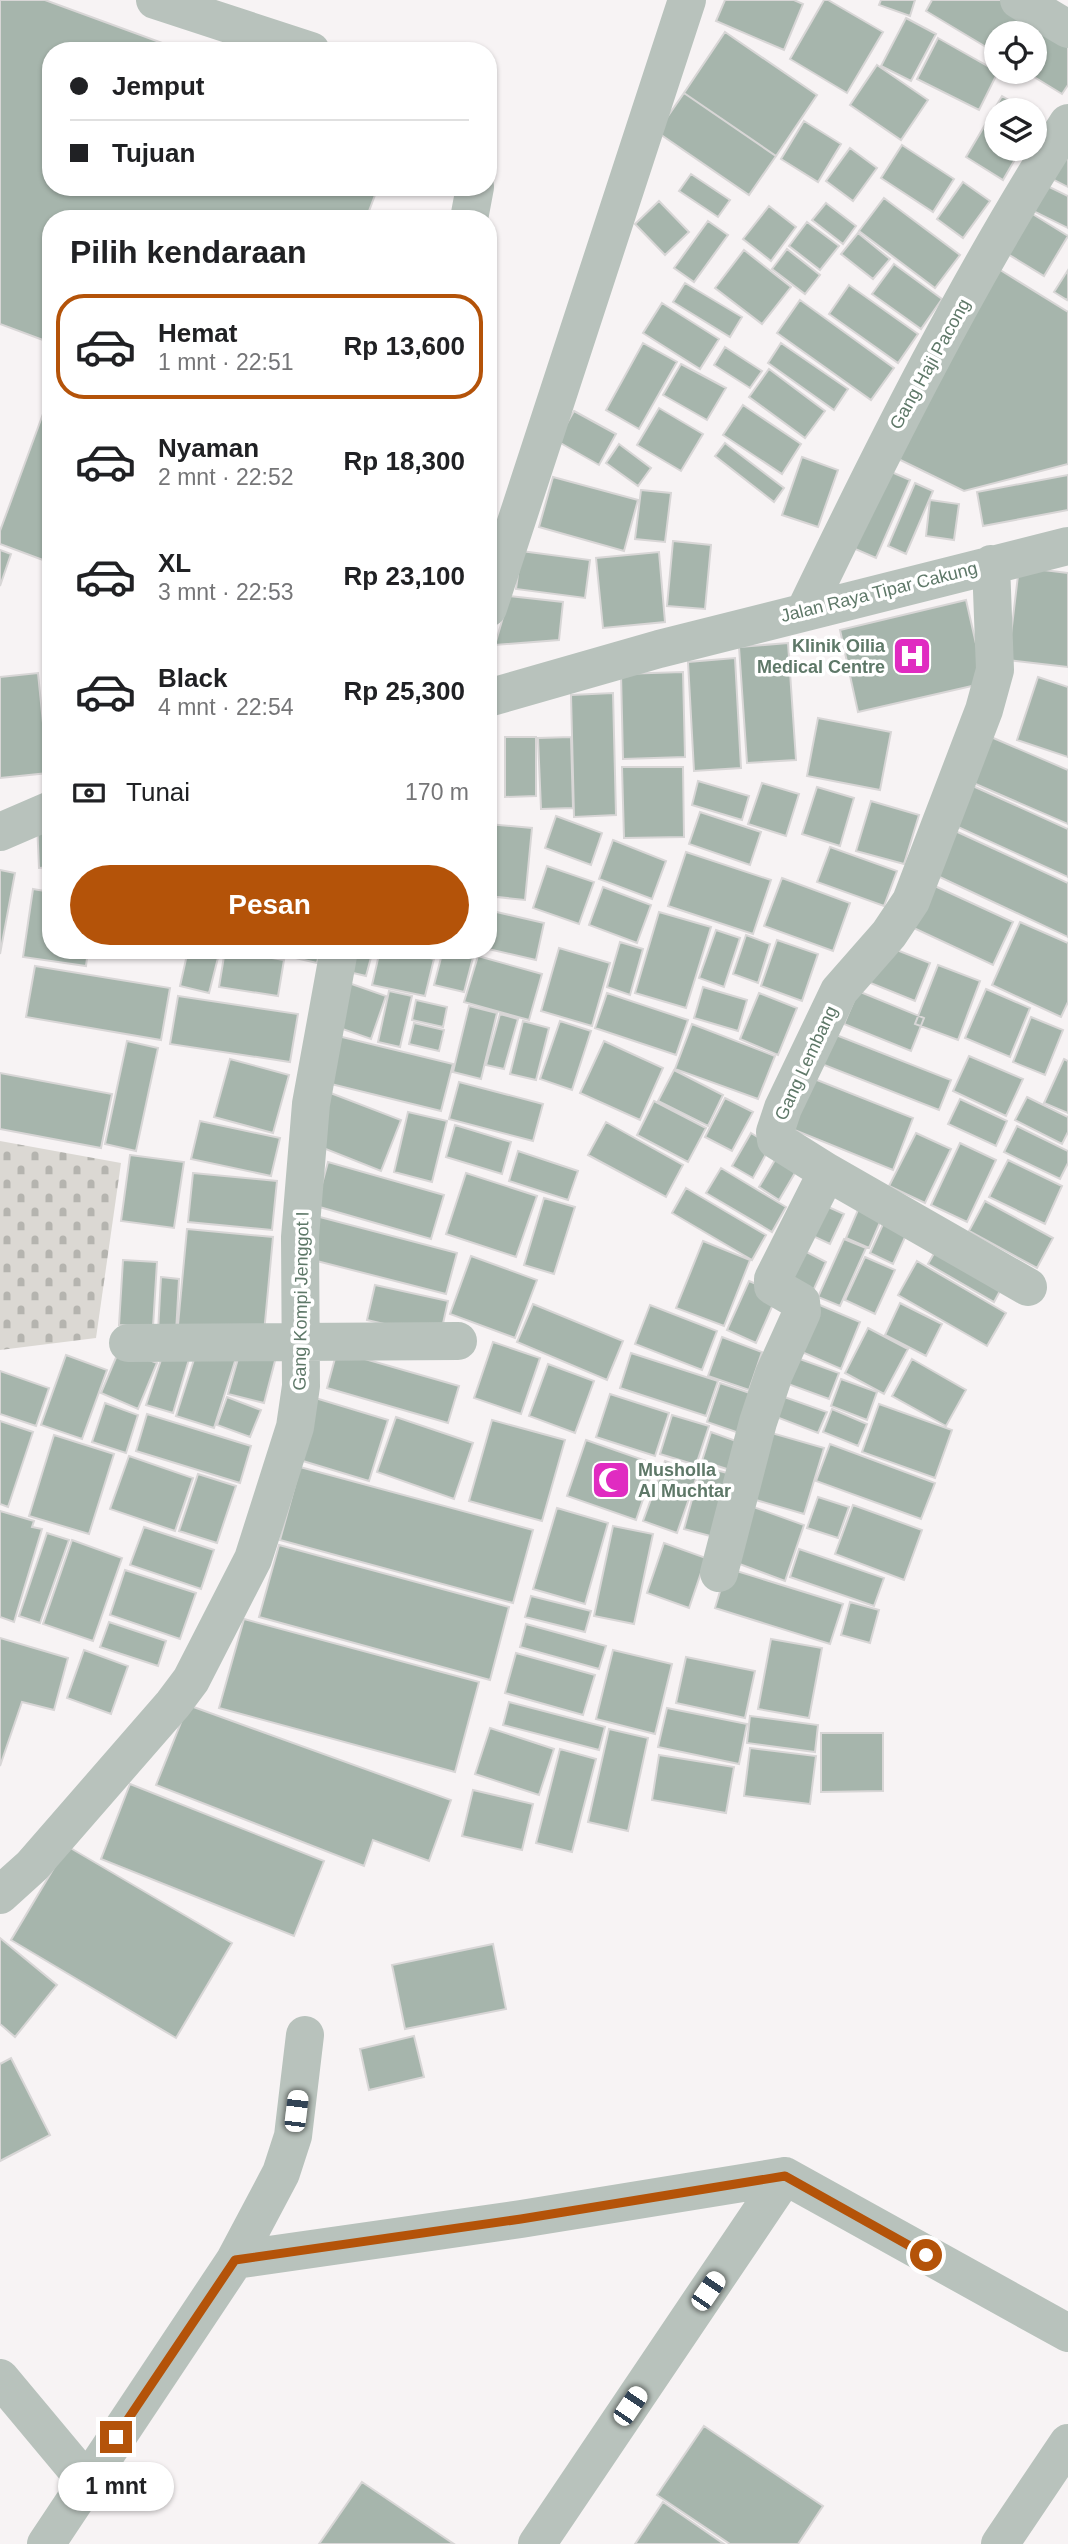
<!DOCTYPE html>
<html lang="id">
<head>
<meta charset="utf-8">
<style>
	:root { --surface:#fff; --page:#f6f6f6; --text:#202124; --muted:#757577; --line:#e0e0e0; --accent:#b45309 }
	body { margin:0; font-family:Helvetica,sans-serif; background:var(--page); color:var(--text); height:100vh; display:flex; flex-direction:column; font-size:26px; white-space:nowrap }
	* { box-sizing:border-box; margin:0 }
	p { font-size:23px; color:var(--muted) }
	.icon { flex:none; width:38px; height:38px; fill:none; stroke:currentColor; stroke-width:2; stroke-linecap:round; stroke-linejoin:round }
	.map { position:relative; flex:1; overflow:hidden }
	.side { position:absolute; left:42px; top:210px; width:455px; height:749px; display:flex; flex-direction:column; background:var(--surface); border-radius:28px; box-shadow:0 2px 5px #0004 }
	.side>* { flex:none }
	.guide { position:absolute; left:42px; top:42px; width:455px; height:154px; border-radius:28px; box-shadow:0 2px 5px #0004; display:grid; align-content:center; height:154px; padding:0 28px; background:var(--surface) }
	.controls { position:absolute; left:984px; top:21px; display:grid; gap:14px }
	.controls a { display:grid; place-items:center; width:63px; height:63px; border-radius:50%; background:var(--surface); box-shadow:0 2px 5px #0004; font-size:35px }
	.end { position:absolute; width:32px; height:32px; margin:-16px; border:9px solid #b45309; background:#fff; box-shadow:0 0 0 4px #fff }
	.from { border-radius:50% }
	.bubble { position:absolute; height:49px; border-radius:24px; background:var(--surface); box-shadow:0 2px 5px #0004; font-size:23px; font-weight:600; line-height:49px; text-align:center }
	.car { position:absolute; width:21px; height:42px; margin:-21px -10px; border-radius:9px; box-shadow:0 0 5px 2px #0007; background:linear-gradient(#fff 24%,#345 0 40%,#fff 0 76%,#345 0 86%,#fff 0) }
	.guide b { display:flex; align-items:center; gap:24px; height:66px; font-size:26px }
	.guide b+b { border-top:2px solid var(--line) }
	.guide i { width:18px; height:18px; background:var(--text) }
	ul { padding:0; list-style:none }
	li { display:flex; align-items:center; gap:21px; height:105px; margin:0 14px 10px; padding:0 14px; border:4px solid transparent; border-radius:28px }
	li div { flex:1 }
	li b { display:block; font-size:26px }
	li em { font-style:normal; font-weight:600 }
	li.selected { border-color:var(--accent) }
	li>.icon { width:63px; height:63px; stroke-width:1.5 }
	h2 { padding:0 28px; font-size:32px; line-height:84px }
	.pay { display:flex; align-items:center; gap:18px; height:77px; padding:0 28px; font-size:26px }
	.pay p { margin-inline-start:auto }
	.primary-button { display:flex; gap:14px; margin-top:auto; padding:14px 28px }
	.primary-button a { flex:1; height:80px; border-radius:42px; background:var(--accent); color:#fff; font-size:28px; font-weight:600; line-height:80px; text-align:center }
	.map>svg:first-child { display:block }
</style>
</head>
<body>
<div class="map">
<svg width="1068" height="2544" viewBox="0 0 1068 2544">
	<defs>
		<pattern id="cemetery-stones" width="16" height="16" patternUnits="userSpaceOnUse" patternTransform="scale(1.75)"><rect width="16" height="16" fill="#dbd8d3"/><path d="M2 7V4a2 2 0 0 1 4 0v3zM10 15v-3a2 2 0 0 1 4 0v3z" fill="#b5b4af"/></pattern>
	</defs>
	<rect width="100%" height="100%" fill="#f7f3f4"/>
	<path fill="url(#cemetery-stones)" d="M0 1141 121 1163 96 1338 0 1350Z"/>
	<path fill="#a6b5ac" stroke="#d8d6d6" stroke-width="2" d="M0 0H45L184 51H51V187H378L366 219H51V343L0 324Z
		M725 0H794L803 4 784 50 716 21Z
		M824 0H828L883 32 847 93 790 59Z
		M881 0H915L910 16 879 5Z
		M932 0H1001L1068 41V85L1062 94 1026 72H1034V33H996V53L926 11Z
		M906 18 936 34 911 81 881 66Z
		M725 32 817 95 776 156 684 93Z
		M938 38 998 72 979 110 917 79Z
		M877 65 928 100 901 140 850 105Z
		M684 93 776 156 749 195 657 132Z
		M1002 96 1026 110H996V149H1021L1003 180 966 157Z
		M804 121 841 144 818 182 781 159Z
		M1068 144V187L1044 175Z
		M902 145 954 179 933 212 881 178Z
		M850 148 877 168 853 201 826 181Z
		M691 174 730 200 718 217 679 191Z
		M1035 180 1068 196V228L1023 206Z
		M963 182 990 201 963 238 937 219Z
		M884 198 960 255 935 288 859 231Z
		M659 201 689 232 665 255 635 224Z
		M826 203 856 226 843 244 812 220Z
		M769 206 796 227 771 261 743 239Z
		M1031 213 1068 236 1044 276 1006 253Z
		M708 221 728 235 694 282 674 268Z
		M807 222 839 246 820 270 789 246Z
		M858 233 890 259 873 279 841 254Z
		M787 249 820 275 805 294 772 269Z
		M744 250 791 287 762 324 715 288Z
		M894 264 942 299 921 329 872 294Z
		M997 268 1068 312V464L964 491 888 454Z
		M1068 270V298L1067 300 1054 292Z
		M685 283 742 317 730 337 673 302Z
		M849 285 918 334 898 363 829 314Z
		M800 300 894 368 871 400 777 333Z
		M662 303 719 339 700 369 643 333Z
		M643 343 677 362 639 429 606 410Z
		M781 343 848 389 834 410 768 363Z
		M725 347 762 371 750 388 714 365Z
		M681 364 726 388 707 420 663 395Z
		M769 369 825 411 805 438 749 397Z
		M51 392V563L0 544V531Z
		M743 405 801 444 782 474 723 435Z
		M659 408 703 434 681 471 637 445Z
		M574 411 616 434 599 465 557 441Z
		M725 443 784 488 774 502 715 456Z
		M619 444 651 468 638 486 606 463Z
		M802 457 838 470 818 527 782 515Z
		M880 467 910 480 876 558 846 545Z
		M1068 475V510L983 526 977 492Z
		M553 477 638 500 624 551 539 527Z
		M915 483 933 491 906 554 888 546Z
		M641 490 671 493 665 542 635 539Z
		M930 500 959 504 954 540 926 536Z
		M673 541 711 545 705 609 667 606Z
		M0 550 11 554 0 586Z
		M521 551 590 560 585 598 516 589Z
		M659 552 665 622 603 628 596 558Z
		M1019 567 1068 573V667L1008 660Z
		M509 596 563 602 559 640 495 645Z
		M966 600 985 683 858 712 840 630Z
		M45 634H51V720H50Z
		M788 643 796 760 747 763 739 647Z
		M735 658 741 768 694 771 688 662Z
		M683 672 685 757 623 759 621 674Z
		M38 673 48 773 0 778V677Z
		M1038 677 1068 687V757L1017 740Z
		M613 693 616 815 574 817 571 695Z
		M488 715H492V790H488Z
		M818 718 891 732 880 790 807 776Z
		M505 737H536V796L505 797Z
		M571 737 573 808 541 809 538 738Z
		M991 737 1068 770V824L971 782Z
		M622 767H683L684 837 624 838Z
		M698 781 749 796 742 820 692 805Z
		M964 782 1068 829V877L947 822Z
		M762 783 799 794 786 836 748 824Z
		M817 787 854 798 840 846 802 834Z
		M871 801 919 815 904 864 856 851Z
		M700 812 761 832 750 865 689 844Z
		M556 816 602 833 591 865 545 848Z
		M51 822V867L39 868 37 823Z
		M488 824 532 828 525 900 488 896Z
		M951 829 1068 883V937L931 873Z
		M613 840 666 861 652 899 599 879Z
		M830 847 897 871 884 906 817 882Z
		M686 852 771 880 753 934 668 906Z
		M547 866 594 882 579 924 533 908Z
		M0 870 15 873 0 954Z
		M782 878 850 903 833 951 764 926Z
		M924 881 1013 922 993 965 905 924Z
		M603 887 651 905 637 943 589 925Z
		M33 889 51 892V950H88L86 966 23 957Z
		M488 910 544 923 536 960 488 949Z
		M659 912 711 927 686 1008 635 993Z
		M1020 922 1068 943V1002L1061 1017 992 985Z
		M716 930 740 938 724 987 699 978Z
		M746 935 770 944 758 983 733 974Z
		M777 940 818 954 802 1001 761 986Z
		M620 942 643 949 630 995 607 987Z
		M884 945 930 963 915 1001 868 982Z
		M559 948 610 963 592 1026 541 1011Z
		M188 950H220L209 993 180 986Z
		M225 950 284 960 278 996 219 987Z
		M271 950H320L317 963 270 952Z
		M341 950H373L366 976 336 969Z
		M380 950H398L434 959 425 996 372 985Z
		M443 950H475L464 992 434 985Z
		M478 956 542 974 529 1020 464 1002Z
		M938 965 980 981 958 1040 915 1024Z
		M35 966 170 988 161 1040 26 1017Z
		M346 982 386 996 371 1039 331 1025Z
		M703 987 747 1000 738 1031 694 1018Z
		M986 989 1030 1008 1010 1057 965 1038Z
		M389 991 412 996 400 1047 378 1042Z
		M858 991 924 1018 911 1051 844 1024Z
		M607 993 688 1020 676 1055 595 1028Z
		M759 993 797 1008 778 1055 740 1039Z
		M178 996 298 1014 290 1062 170 1044Z
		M416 1000 447 1007 443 1027 412 1020Z
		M469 1006 497 1013 481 1079 453 1072Z
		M500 1014 518 1019 504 1069 486 1065Z
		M1031 1017 1063 1030 1045 1075 1013 1062Z
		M523 1021 549 1028 536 1080 510 1074Z
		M560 1021 591 1031 572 1090 540 1079Z
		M414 1023 444 1030 439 1051 409 1044Z
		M692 1024 775 1056 758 1099 675 1069Z
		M831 1033 951 1080 939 1110 819 1063Z
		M338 1036 453 1064 441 1111 327 1083Z
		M127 1041 158 1048 136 1151 105 1144Z
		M604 1041 663 1068 640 1120 580 1093Z
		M969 1056 1023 1079 1006 1116 953 1091Z
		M230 1059 289 1075 273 1133 214 1117Z
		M1064 1059 1068 1061V1113L1044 1103Z
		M674 1070 723 1095 708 1126 658 1101Z
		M0 1073 112 1094 101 1148 0 1129Z
		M807 1076 913 1118 893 1170 787 1127Z
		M459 1082 543 1104 533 1141 449 1119Z
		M328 1092 401 1120 381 1171 308 1142Z
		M1027 1097 1068 1117V1132L1062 1144 1015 1120Z
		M725 1098 753 1112 732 1151 705 1137Z
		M960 1099 1007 1121 996 1146 948 1124Z
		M654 1101 706 1128 688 1162 637 1135Z
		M408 1112 447 1121 432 1182 394 1172Z
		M200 1121 280 1138 271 1176 191 1159Z
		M606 1122 683 1165 666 1197 588 1155Z
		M455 1125 511 1142 502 1174 446 1157Z
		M1017 1126 1068 1151V1163L1060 1179 1004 1152Z
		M751 1133 771 1145 753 1178 732 1166Z
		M916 1133 951 1149 925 1203 889 1186Z
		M960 1143 996 1160 967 1222 931 1205Z
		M782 1148 802 1161 779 1200 759 1187Z
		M518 1151 578 1171 568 1200 509 1181Z
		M130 1155 184 1162 174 1228 121 1221Z
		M1008 1160 1062 1186 1045 1224 989 1197Z
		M328 1162 444 1195 431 1239 316 1206Z
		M721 1168 786 1207 772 1232 706 1193Z
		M193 1173 277 1181 272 1230 188 1222Z
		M466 1173 537 1196 516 1257 446 1234Z
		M686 1188 766 1235 752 1260 672 1213Z
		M544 1198 575 1207 554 1274 524 1265Z
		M815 1201 844 1214 830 1244 802 1231Z
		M985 1201 1053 1238 1037 1268 969 1231Z
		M861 1203 884 1213 869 1248 846 1238Z
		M888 1213 911 1224 893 1264 870 1253Z
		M316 1216 457 1253 446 1294 305 1258Z
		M187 1229 273 1237 264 1333 178 1325Z
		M844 1239 866 1248 840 1306 818 1297Z
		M703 1241 750 1260 724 1326 676 1308Z
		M941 1241 1007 1278 994 1302 928 1264Z
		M795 1246 826 1262 813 1291 781 1276Z
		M471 1256 537 1280 515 1338 450 1314Z
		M865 1257 895 1270 875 1314 845 1300Z
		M123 1260 157 1262 153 1327 119 1325Z
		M917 1261 1006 1313 987 1346 898 1295Z
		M161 1277 179 1279 176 1333 158 1332Z
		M749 1281 778 1293 756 1343 727 1330Z
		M375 1285 448 1301 440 1337 367 1320Z
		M815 1303 860 1322 841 1369 795 1349Z
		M900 1303 942 1324 926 1356 885 1335Z
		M533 1304 623 1341 607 1380 517 1342Z
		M650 1305 717 1331 702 1370 635 1344Z
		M868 1328 908 1349 884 1394 845 1373Z
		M722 1337 762 1352 749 1390 708 1376Z
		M493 1342 540 1358 521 1414 474 1398Z
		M198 1347 236 1358 214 1428 176 1416Z
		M120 1348 157 1363 138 1409 101 1393Z
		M165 1348 190 1356 173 1413 146 1405Z
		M241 1348 276 1357 264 1403 228 1394Z
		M337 1351 459 1386 448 1423 327 1388Z
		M631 1353 718 1381 706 1416 620 1388Z
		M786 1354 839 1373 829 1399 777 1380Z
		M66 1355 107 1370 82 1439 41 1425Z
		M912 1359 966 1390 946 1426 892 1396Z
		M548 1364 594 1381 575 1433 529 1416Z
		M0 1371 49 1388 36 1426 0 1414Z
		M841 1379 877 1392 867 1420 831 1406Z
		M720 1383 753 1394 739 1433 707 1422Z
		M773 1393 827 1412 818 1433 766 1413Z
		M610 1394 669 1413 655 1456 596 1437Z
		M227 1397 261 1410 250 1437 217 1425Z
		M312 1397 388 1420 369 1481 293 1458Z
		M105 1403 138 1415 126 1453 92 1442Z
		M879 1404 952 1430 935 1478 862 1452Z
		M832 1409 867 1424 858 1446 823 1432Z
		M147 1414 251 1446 240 1483 136 1451Z
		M672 1415 709 1426 696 1465 660 1454Z
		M396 1417 473 1443 454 1499 377 1472Z
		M492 1420 565 1440 542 1521 469 1501Z
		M0 1421 33 1432 8 1507 0 1504Z
		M761 1430 824 1448 804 1514 742 1496Z
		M711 1432 739 1442 730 1470 702 1461Z
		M54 1435 114 1454 89 1534 29 1516Z
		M586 1440 655 1464 636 1520 567 1496Z
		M830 1444 935 1483 921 1519 816 1481Z
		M129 1456 193 1478 175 1531 110 1509Z
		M665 1461 698 1473 677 1533 643 1521Z
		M701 1466 731 1474 714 1537 684 1529Z
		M300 1467 533 1530 513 1603 280 1540Z
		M198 1474 236 1486 217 1543 179 1531Z
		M818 1497 849 1507 838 1538 807 1528Z
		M745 1504 804 1525 785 1581 726 1559Z
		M853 1505 922 1530 904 1580 835 1554Z
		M557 1508 608 1523 585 1604 533 1589Z
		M0 1511 34 1521 32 1527 42 1529 14 1622 0 1617Z
		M613 1526 653 1534 634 1624 594 1616Z
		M144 1527 214 1550 201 1589 130 1565Z
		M47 1533 69 1540 40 1623 19 1616Z
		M72 1540 122 1558 93 1641 43 1624Z
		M664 1543 706 1558 689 1608 647 1593Z
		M279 1545 509 1607 490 1680 259 1617Z
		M799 1549 884 1578 874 1606 790 1577Z
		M727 1568 843 1604 830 1644 715 1608Z
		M125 1570 196 1593 180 1639 110 1615Z
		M531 1596 591 1611 585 1632 525 1617Z
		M850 1602 879 1610 870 1643 841 1635Z
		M244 1619 479 1682 455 1772 219 1708Z
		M109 1622 166 1641 158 1666 100 1647Z
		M526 1624 606 1646 599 1669 520 1647Z
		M0 1638 68 1658 54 1710 22 1702 0 1766Z
		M771 1639 822 1648 809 1718 758 1709Z
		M84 1650 128 1666 111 1714 67 1698Z
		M613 1650 672 1664 655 1734 596 1719Z
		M516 1653 595 1675 583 1715 505 1693Z
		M686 1657 755 1671 745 1718 676 1703Z
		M509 1702 605 1727 599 1750 503 1725Z
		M188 1705 451 1800 429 1861 373 1840 364 1866 156 1785Z
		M667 1708 747 1724 739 1764 658 1747Z
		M750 1716 818 1725 815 1752 747 1743Z
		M490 1728 554 1749 539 1795 475 1774Z
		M609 1729 648 1738 628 1831 588 1822Z
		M821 1733H883V1791L821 1792Z
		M750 1748 816 1756 810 1804 744 1796Z
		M560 1749 596 1759 572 1852 536 1843Z
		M659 1755 734 1767 726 1813 652 1800Z
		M130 1784 324 1861 294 1936 101 1859Z
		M473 1790 533 1804 522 1850 462 1836Z
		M67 1846 232 1943 176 2038 11 1940Z
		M0 1938 57 1985 15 2037 0 2024Z
		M493 1944 506 2009 405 2029 392 1965Z
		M414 2036 424 2077 369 2090 360 2049Z
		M11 2058 50 2135 0 2161V2064Z
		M704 2426 823 2506 798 2544H730L657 2495Z
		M362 2482 454 2544H319Z
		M663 2502 724 2544H635Z"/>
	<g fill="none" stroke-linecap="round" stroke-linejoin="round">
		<path stroke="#b8c2bc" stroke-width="38" d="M155 0 311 51
			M1019 0 1068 29
			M469 219 475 187
			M488 608 687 0
			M805 611C885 445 968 279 1068 123
			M488 698 659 649 1068 546
			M0 832 51 810
			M827 1172 1028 1287
			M128 1343 458 1341
			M719 1573 758 1422 774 1374 802 1312 801 1302 773 1286V1279L827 1172 776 1140 775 1132 783 1108 839 991 889 934 911 901 984 710 995 670 991 564
			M0 1895 32 1866 173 1704 191 1680 253 1559 295 1427 301 1386 300 1237 311 1104 339 950
			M235 2260 521 2219 785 2176 1068 2333
			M0 2378 86 2481
			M46 2544 235 2260 281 2173 293 2136 305 2035
			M537 2544 785 2176
			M1000 2544 1068 2443"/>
	</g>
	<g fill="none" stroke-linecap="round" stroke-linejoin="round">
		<path stroke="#b45309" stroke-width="9" d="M116 2437 235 2260 521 2219 785 2176 926 2255"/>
	</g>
	<defs>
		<g id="hospital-square" transform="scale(2.0125)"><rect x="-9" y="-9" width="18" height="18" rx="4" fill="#e02bc1" stroke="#fff"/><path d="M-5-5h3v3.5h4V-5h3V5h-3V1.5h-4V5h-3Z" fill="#fff"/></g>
		<g id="mosque-square" transform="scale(2.0125)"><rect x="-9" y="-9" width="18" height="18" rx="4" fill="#e02bc1" stroke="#fff"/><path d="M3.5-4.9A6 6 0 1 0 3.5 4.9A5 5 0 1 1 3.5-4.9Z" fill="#fff"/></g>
	</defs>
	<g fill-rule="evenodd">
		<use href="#hospital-square" x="912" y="656"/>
		<use href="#mosque-square" x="611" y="1480"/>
	</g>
	<g text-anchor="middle" stroke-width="7" stroke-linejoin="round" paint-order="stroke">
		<g font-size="18" fill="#5e7868" stroke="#fff">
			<text transform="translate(930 364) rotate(-61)" y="6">Gang Haji Pacong</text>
			<text transform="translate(879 592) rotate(-14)" y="6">Jalan Raya Tipar Cakung</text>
			<text transform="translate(806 1063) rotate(-65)" y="6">Gang Lembang</text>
			<text transform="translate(301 1301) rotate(-89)" y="6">Gang Kompi Jenggot I</text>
		</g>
		<g font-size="18" font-weight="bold" fill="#5e7868" stroke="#fff" text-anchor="end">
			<text x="885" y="652">Klinik Oilia<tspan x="885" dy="21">Medical Centre</tspan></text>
			<text x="638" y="1476" text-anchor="start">Musholla<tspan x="638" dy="21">Al Muchtar</tspan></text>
		</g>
	</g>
</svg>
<div class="controls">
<a><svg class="icon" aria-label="locate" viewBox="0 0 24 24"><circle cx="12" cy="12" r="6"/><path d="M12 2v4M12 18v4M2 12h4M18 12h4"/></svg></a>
<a><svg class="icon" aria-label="layers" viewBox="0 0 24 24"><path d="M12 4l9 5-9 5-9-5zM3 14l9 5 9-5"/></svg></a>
</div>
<i class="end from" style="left:926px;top:2255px"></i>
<i class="end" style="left:116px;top:2437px"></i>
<div class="bubble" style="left:58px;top:2462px;width:116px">1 mnt</div>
<i class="car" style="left:296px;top:2111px;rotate:7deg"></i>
<i class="car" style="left:708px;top:2291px;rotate:34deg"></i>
<i class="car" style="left:630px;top:2406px;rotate:34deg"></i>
<div class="guide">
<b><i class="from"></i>Jemput</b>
<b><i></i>Tujuan</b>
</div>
<section class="side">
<h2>Pilih kendaraan</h2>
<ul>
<li class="selected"><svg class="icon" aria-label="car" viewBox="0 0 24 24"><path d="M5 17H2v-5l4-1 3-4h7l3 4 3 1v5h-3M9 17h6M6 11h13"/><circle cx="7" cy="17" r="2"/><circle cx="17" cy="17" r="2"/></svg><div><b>Hemat</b><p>1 mnt · 22:51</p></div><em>Rp 13,600</em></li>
<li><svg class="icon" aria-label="car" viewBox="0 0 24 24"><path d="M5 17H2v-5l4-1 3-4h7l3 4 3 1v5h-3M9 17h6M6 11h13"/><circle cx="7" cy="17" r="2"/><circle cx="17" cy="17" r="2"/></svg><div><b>Nyaman</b><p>2 mnt · 22:52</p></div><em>Rp 18,300</em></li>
<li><svg class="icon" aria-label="car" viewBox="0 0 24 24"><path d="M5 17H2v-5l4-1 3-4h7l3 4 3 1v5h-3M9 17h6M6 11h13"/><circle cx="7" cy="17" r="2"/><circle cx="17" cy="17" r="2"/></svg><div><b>XL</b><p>3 mnt · 22:53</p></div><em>Rp 23,100</em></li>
<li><svg class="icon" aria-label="car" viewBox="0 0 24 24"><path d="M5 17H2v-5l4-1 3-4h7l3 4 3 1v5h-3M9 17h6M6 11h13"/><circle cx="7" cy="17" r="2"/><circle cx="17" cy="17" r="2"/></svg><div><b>Black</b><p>4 mnt · 22:54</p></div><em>Rp 25,300</em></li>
</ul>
<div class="pay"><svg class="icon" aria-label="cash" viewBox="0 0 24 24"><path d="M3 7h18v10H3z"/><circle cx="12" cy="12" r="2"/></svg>Tunai<p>170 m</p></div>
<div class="primary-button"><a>Pesan</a></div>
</section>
</div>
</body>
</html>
